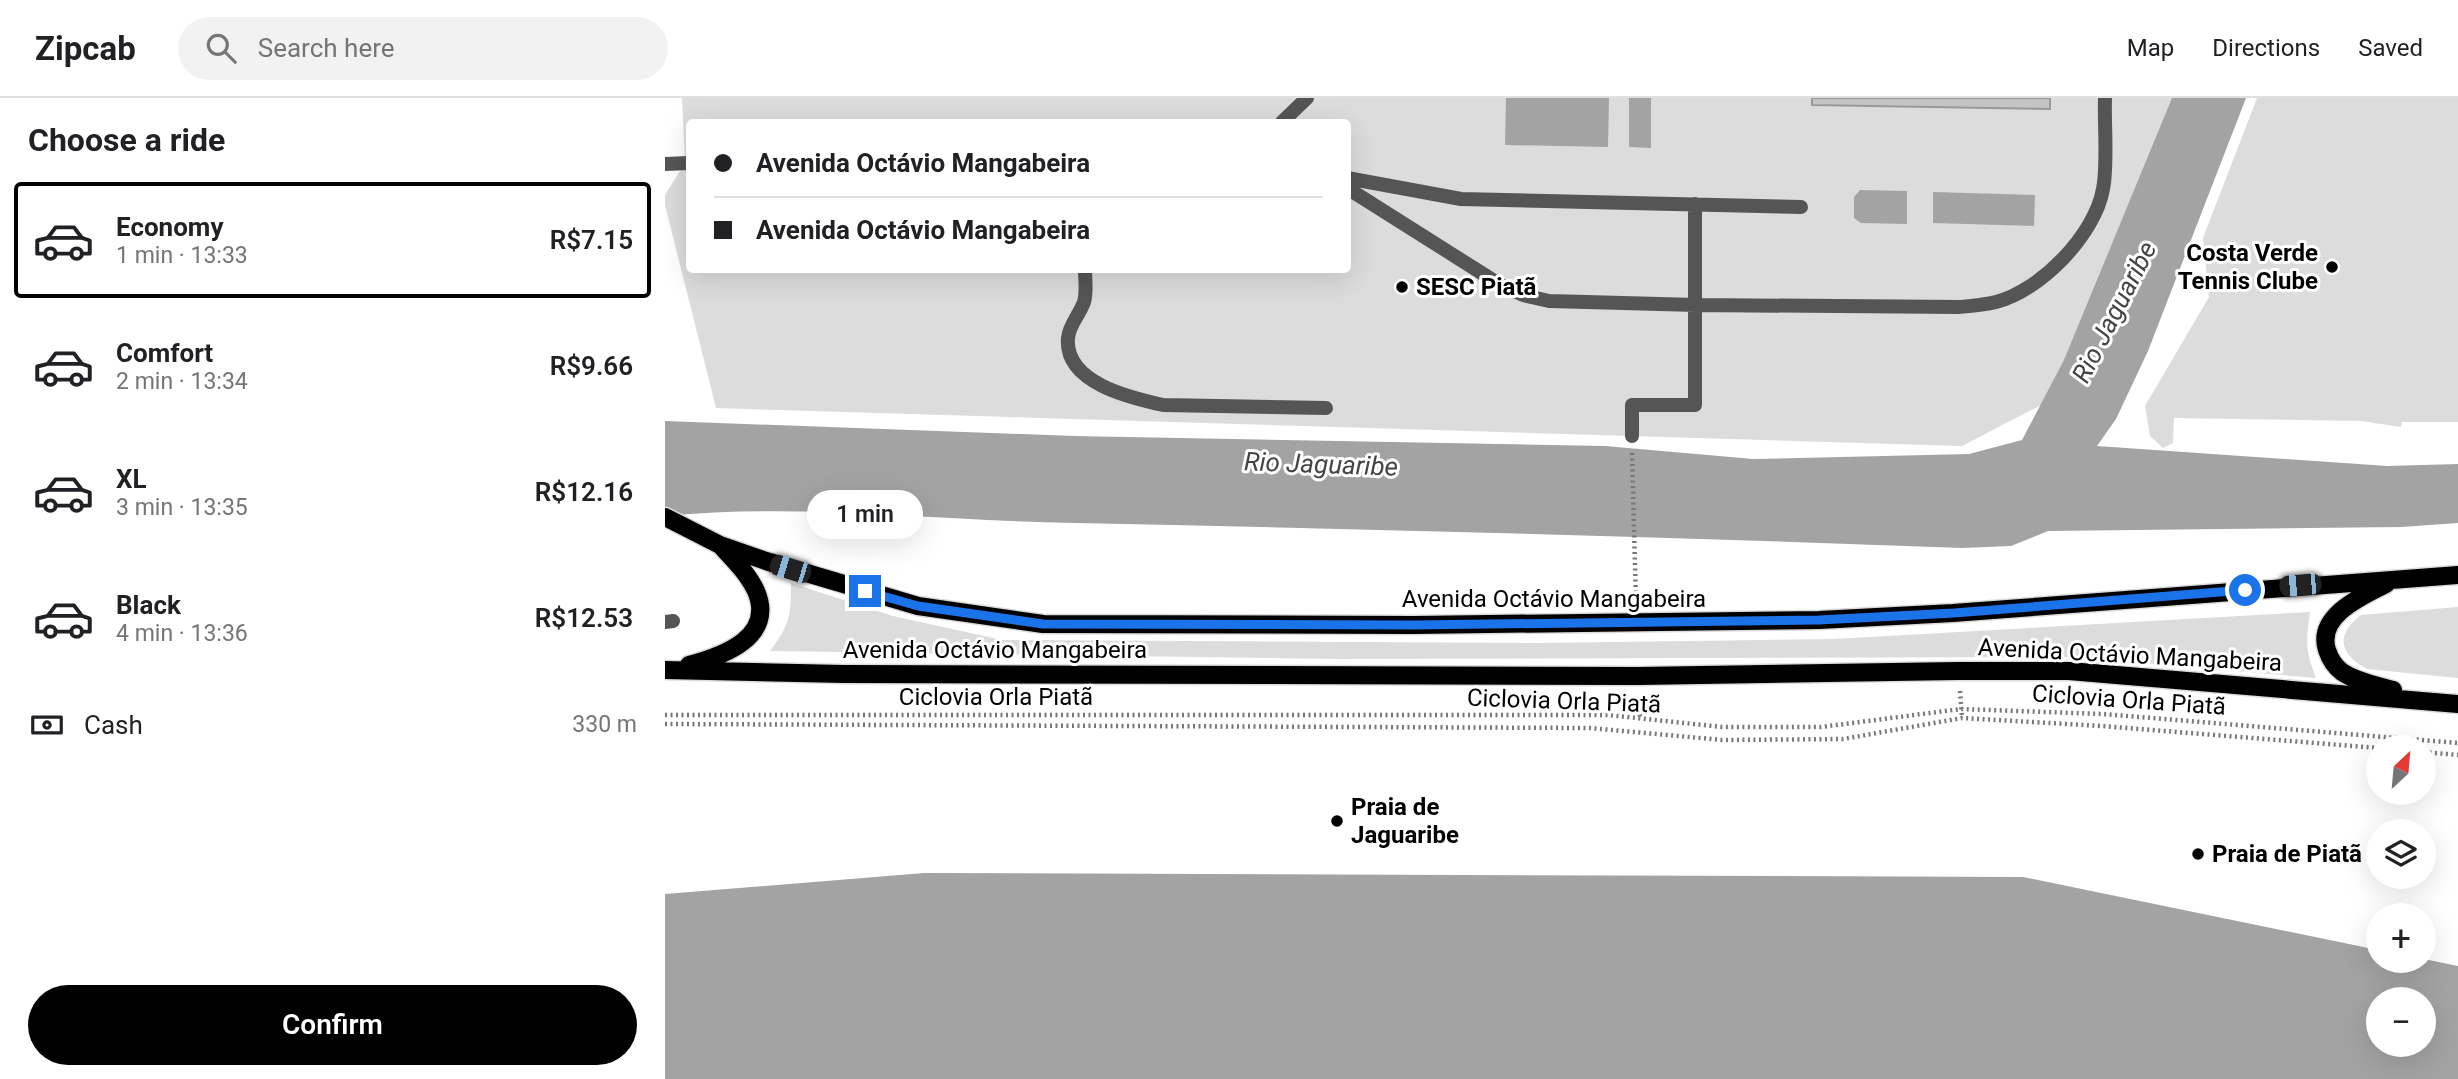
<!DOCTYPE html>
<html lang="en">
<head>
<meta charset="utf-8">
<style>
	:root { --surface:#fff; --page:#f2f2f2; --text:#202124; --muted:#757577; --line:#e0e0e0; --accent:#000 }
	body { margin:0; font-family:Roboto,sans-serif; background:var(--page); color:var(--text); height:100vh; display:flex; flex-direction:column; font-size:26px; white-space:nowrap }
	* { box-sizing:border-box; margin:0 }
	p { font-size:23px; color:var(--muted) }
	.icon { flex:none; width:38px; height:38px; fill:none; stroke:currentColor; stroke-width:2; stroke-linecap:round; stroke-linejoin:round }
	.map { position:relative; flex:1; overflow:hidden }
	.details { display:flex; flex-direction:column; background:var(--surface); width:665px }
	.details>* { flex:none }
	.top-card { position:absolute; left:21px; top:21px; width:665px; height:154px; border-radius:7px; box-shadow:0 7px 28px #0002; display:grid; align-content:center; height:154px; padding:0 28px; background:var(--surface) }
	.needle { width:46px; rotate:26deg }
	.tools { position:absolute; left:1701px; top:637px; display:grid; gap:14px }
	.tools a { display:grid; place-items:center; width:70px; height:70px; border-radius:50%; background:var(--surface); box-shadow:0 7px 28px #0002; font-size:35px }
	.end { position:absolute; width:32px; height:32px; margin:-16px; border:9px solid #1a73e8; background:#fff; box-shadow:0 0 0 4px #fff }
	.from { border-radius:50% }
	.bubble { position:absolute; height:49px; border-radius:24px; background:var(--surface); box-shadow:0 7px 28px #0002; font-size:23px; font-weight:600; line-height:49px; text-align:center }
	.car { position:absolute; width:21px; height:42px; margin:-21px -10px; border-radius:9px; box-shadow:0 0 5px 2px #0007; background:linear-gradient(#222 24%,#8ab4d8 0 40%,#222 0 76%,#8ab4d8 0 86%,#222 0) }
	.top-card b { display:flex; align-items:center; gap:24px; height:66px; font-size:26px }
	.top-card b+b { border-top:2px solid var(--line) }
	.top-card i { width:18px; height:18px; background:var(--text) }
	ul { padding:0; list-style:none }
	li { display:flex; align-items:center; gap:21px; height:116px; margin:0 14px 10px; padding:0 14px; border:4px solid transparent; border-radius:7px }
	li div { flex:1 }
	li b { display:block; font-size:26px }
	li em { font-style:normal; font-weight:600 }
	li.active { border-color:var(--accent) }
	li>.icon { width:63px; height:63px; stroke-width:1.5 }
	h2 { padding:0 28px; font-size:32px; line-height:84px }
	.pay { display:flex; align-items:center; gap:18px; height:77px; padding:0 28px; font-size:26px }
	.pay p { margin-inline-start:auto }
	.cta { display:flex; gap:14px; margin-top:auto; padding:14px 28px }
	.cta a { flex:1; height:80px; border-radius:42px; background:var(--accent); color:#fff; font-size:28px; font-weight:600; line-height:80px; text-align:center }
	header { display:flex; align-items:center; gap:42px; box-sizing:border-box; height:98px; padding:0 35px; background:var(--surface); border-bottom:2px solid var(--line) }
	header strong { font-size:33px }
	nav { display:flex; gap:38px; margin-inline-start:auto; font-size:24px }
	.search { width:490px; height:63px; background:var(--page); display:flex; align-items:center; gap:18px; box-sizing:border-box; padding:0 24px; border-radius:38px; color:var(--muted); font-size:26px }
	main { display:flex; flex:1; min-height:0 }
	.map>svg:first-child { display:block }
</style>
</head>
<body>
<header>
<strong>Zipcab</strong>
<div class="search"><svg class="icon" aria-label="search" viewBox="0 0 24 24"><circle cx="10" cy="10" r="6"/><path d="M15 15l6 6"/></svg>Search here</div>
<nav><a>Map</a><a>Directions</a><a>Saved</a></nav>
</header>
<main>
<section class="details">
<h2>Choose a ride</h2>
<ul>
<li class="active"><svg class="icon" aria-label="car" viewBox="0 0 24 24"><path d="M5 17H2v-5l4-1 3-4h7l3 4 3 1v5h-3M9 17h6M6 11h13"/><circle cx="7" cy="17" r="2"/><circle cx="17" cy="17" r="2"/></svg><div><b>Economy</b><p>1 min · 13:33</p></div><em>R$7.15</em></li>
<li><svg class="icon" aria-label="car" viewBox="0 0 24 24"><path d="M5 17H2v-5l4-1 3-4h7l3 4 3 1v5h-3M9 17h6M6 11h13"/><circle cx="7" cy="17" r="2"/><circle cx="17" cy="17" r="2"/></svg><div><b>Comfort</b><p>2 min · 13:34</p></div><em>R$9.66</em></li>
<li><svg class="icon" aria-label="car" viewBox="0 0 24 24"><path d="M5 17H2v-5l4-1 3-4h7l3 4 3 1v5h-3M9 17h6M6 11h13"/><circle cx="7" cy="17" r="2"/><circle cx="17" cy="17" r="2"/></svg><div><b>XL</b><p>3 min · 13:35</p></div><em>R$12.16</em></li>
<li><svg class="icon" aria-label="car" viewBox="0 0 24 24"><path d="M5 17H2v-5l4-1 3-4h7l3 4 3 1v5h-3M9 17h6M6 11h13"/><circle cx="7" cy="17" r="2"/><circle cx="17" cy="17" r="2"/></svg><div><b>Black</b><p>4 min · 13:36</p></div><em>R$12.53</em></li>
</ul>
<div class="pay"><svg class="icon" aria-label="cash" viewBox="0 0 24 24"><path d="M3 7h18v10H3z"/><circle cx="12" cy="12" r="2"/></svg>Cash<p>330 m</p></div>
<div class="cta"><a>Confirm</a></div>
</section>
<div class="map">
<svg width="1793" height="981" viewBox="0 0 1793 981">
	<rect width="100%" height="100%" fill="#fff"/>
	<path fill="#dcdcdc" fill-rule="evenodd" d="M17 0H1522L1401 294 1297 348 51 310 0 107V97L20 65ZM24 24H682V172H24Z
		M1592 0H1793V324H1737L1736 329 1696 323 1509 320 1508 345 1498 350 1485 338 1480 308 1544 199 1538 140Z
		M126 485 228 518 337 542 875 545 1169 541 1645 514C1641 543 1640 552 1651 580L1411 559 674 561 105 553C125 526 126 518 126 485Z
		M1793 509V580L1702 571C1674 556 1670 537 1696 517Z"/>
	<path fill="#a3a3a3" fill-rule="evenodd" d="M841 0H944L943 49 840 47Z
		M964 0H986V50L964 49Z
		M1507 0H1581L1483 253 1451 321 1432 348 1722 368 1793 366V425L1736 429 1383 433 1346 448 1297 450C1001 439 706 431 410 425 273 423 137 405 0 418V323L409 338 940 348 1088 361 1304 356 1357 342 1399 262Z
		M1195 92 1242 93V126L1196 125 1189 120V99Z
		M1268 94 1370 97 1369 128 1268 125Z
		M259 775 1358 779 1713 852V863L1759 861 1793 868V981H0V796ZM1759 901V947H1713V901Z"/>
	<path fill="#c4c4c4" stroke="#999" stroke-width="2" d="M1147 0H1385V11L1147 7Z"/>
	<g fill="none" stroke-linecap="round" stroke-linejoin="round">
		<g stroke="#dbdbdb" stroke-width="21">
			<path id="primary" d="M0 419 55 447 101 463 253 508 378 526 749 527 1154 522 1288 515 1793 477
				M1721 486C1697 498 1651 518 1662 552 1665 561 1669 568 1677 574 1692 584 1711 587 1728 592
				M24 567C58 558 111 539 91 493 83 476 70 463 57 449
				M0 572 179 576 973 578 1293 573H1404L1793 606"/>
		</g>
		<path stroke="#777" stroke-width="4.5" stroke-dasharray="2 3.5" stroke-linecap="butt" d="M967 355 971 504
			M1295 593 1297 620
			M974 600 975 620
			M0 617H943L1057 629H1156L1296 611 1438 616 1793 645
			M0 626 925 630 1057 642 1178 641 1297 620 1437 628 1713 650
			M1759 654 1793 657"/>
		<path stroke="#555" stroke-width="14" d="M617 24 642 0
			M0 66 24 65
			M682 80 796 101 1136 109
			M682 90 834 186 858 197 884 203 1031 207 1294 209C1306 208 1319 207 1331 204 1375 193 1430 137 1438 91 1443 67 1439 26 1440 0
			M420 172C420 182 422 194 419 204 415 216 404 227 403 240 399 285 466 300 498 307L661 310
			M967 338V307H1030V106
			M0 524 8 523"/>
		<use href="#primary" stroke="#000" stroke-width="18"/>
	</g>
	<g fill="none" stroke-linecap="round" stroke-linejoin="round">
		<path stroke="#1a73e8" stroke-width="9" d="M200 493 253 508 378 526 749 527 1154 522 1289 515 1580 492"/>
	</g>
	<g fill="#000" stroke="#fff" stroke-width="2.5">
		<circle cx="1667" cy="169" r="7"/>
		<circle cx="737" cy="189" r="7"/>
		<circle cx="672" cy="723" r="7"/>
		<circle cx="1533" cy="756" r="7"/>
	</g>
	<g text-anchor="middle" stroke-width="6" stroke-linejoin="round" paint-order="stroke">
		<g font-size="24" font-weight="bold" fill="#000" stroke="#fff" text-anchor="start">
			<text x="1653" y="163" text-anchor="end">Costa Verde<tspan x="1653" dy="28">Tennis Clube</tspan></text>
			<text x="751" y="197">SESC Piatã</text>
			<text x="686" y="717">Praia de<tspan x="686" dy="28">Jaguaribe</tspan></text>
			<text x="1547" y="764">Praia de Piatã</text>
		</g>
		<g font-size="24" fill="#000" stroke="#fff">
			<text x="889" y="509">Avenida Octávio Mangabeira</text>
			<text x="330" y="560">Avenida Octávio Mangabeira</text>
			<text transform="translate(1465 557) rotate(3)" y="8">Avenida Octávio Mangabeira</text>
			<text x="331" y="607">Ciclovia Orla Piatã</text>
			<text transform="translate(1464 602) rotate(4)" y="8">Ciclovia Orla Piatã</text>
			<text transform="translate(899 603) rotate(2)" y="8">Ciclovia Orla Piatã</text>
		</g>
		<g font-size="26" font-style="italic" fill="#444" stroke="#fff">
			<text transform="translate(1449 214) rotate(-63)" y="9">Rio Jaguaribe</text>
			<text transform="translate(656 366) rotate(2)" y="9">Rio Jaguaribe</text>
		</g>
	</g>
</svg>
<div class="tools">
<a><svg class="needle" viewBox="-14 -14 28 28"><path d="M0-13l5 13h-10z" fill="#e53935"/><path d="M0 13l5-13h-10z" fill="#757577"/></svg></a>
<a><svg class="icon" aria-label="layers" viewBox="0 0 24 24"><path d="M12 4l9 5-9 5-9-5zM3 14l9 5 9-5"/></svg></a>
<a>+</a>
<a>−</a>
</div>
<i class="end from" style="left:1580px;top:492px"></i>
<i class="end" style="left:200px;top:493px"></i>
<div class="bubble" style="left:142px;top:392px;width:116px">1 min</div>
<i class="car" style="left:125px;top:471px;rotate:287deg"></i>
<i class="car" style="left:1635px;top:487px;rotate:265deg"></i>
<div class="top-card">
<b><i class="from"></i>Avenida Octávio Mangabeira</b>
<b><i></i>Avenida Octávio Mangabeira</b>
</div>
</div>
</main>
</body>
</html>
